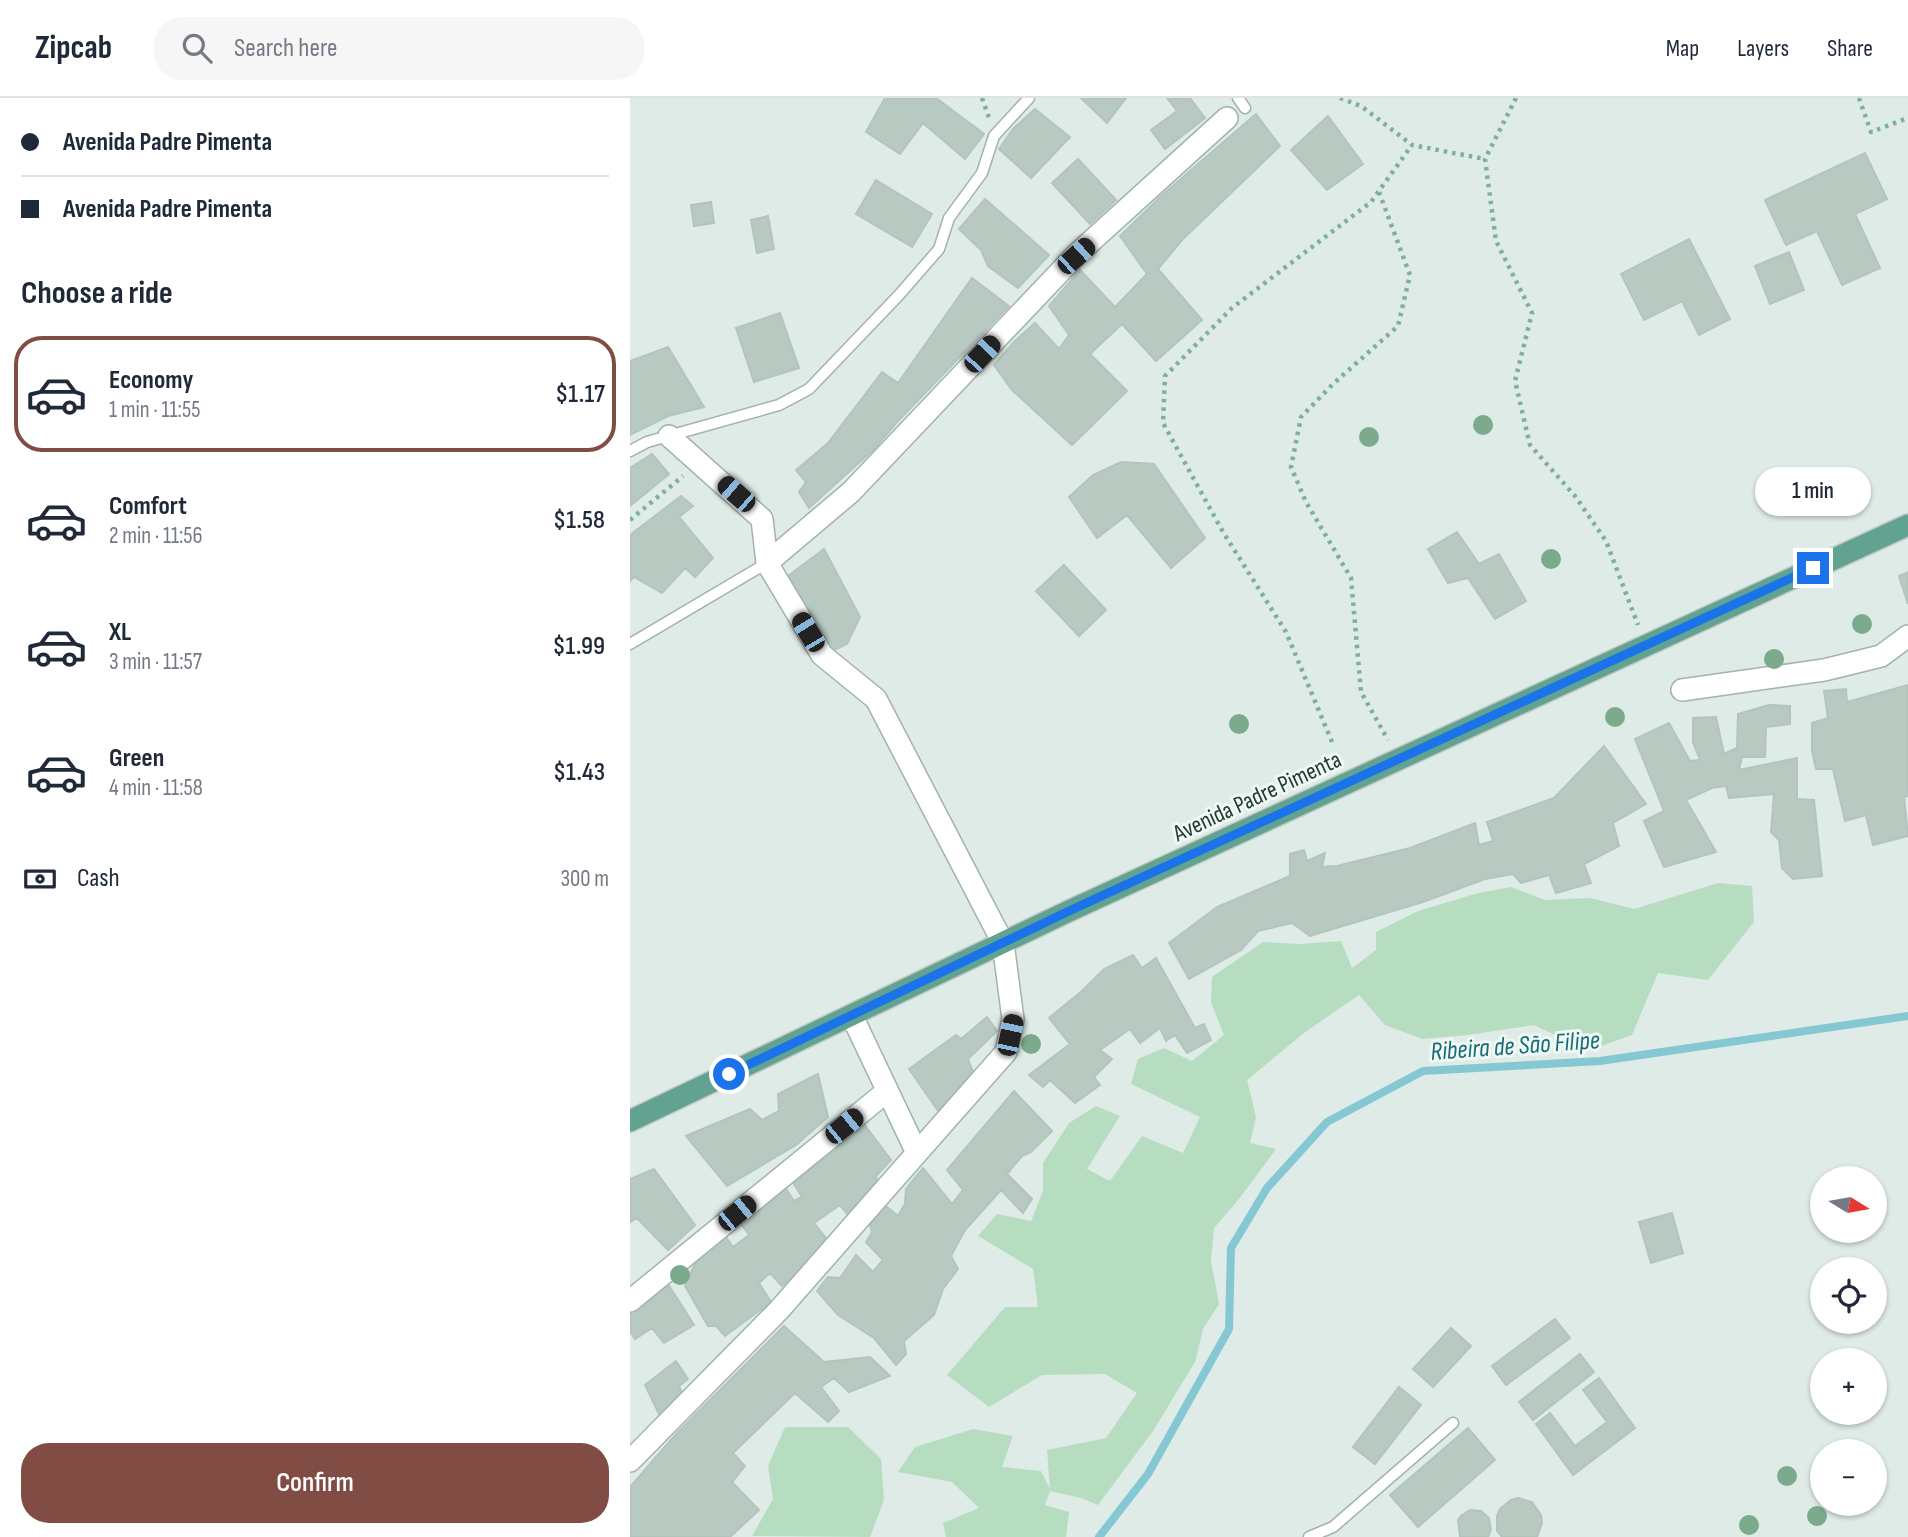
<!DOCTYPE html>
<html lang="en">
<head>
<meta charset="utf-8">
<style>
	:root { --surface:#fff; --page:#f6f6f7; --text:#1f2937; --muted:#747a83; --line:#e0e1e3; --accent:#804c43 }
	body { margin:0; font-family:"Sofia Sans Condensed",sans-serif; background:var(--page); color:var(--text); height:100vh; display:flex; flex-direction:column; font-size:26px; white-space:nowrap }
	* { box-sizing:border-box; margin:0 }
	p { font-size:23px; color:var(--muted) }
	.icon { flex:none; width:38px; height:38px; fill:none; stroke:currentColor; stroke-width:2; stroke-linecap:round; stroke-linejoin:round }
	.map { position:relative; flex:1; overflow:hidden }
	.sheet { display:flex; flex-direction:column; background:var(--surface); width:630px }
	.sheet>* { flex:none }
	.guide { display:grid; align-content:center; height:154px; padding:0 21px; background:var(--surface) }
	.needle { width:46px; rotate:101deg }
	.controls { position:absolute; left:1180px; top:1068px; display:grid; gap:14px }
	.controls a { display:grid; place-items:center; width:77px; height:77px; border-radius:50%; background:var(--surface); box-shadow:0 2px 5px #0004; font-size:35px }
	.end { position:absolute; width:32px; height:32px; margin:-16px; border:9px solid #1a73e8; background:#fff; box-shadow:0 0 0 4px #fff }
	.from { border-radius:50% }
	.bubble { position:absolute; height:49px; border-radius:24px; background:var(--surface); box-shadow:0 2px 5px #0004; font-size:23px; font-weight:600; line-height:49px; text-align:center }
	.car { position:absolute; width:21px; height:42px; margin:-21px -10px; border-radius:9px; box-shadow:0 0 5px 2px #0007; background:linear-gradient(#222 24%,#8ab4d8 0 40%,#222 0 76%,#8ab4d8 0 86%,#222 0) }
	.guide b { display:flex; align-items:center; gap:24px; height:66px; font-size:26px }
	.guide b+b { border-top:2px solid var(--line) }
	.guide i { width:18px; height:18px; background:var(--text) }
	ul { padding:0; list-style:none }
	li { display:flex; align-items:center; gap:21px; height:116px; margin:0 14px 10px; padding:0 7px; border:4px solid transparent; border-radius:28px }
	li div { flex:1 }
	li b { display:block; font-size:26px }
	li em { font-style:normal; font-weight:600 }
	li.active { border-color:var(--accent) }
	li>.icon { width:63px; height:63px; stroke-width:1.5 }
	h2 { padding:0 21px; font-size:32px; line-height:84px }
	.pay { display:flex; align-items:center; gap:18px; height:77px; padding:0 21px; font-size:26px }
	.pay p { margin-inline-start:auto }
	.primary-button { display:flex; gap:14px; margin-top:auto; padding:14px 21px }
	.primary-button a { flex:1; height:80px; border-radius:28px; background:var(--accent); color:#fff; font-size:28px; font-weight:600; line-height:80px; text-align:center }
	header { display:flex; align-items:center; gap:42px; box-sizing:border-box; height:98px; padding:0 35px; background:var(--surface); border-bottom:2px solid var(--line) }
	header strong { font-size:33px }
	nav { display:flex; gap:38px; margin-inline-start:auto; font-size:24px }
	.search { width:490px; height:63px; background:var(--page); display:flex; align-items:center; gap:18px; box-sizing:border-box; padding:0 24px; border-radius:28px; color:var(--muted); font-size:26px }
	main { display:flex; flex:1; min-height:0 }
	.map>svg:first-child { display:block }
</style>
</head>
<body>
<header>
<strong>Zipcab</strong>
<div class="search"><svg class="icon" aria-label="search" viewBox="0 0 24 24"><circle cx="10" cy="10" r="6"/><path d="M15 15l6 6"/></svg>Search here</div>
<nav><a>Map</a><a>Layers</a><a>Share</a></nav>
</header>
<main>
<section class="sheet">
<div class="guide">
<b><i class="from"></i>Avenida Padre Pimenta</b>
<b><i></i>Avenida Padre Pimenta</b>
</div>
<h2>Choose a ride</h2>
<ul>
<li class="active"><svg class="icon" aria-label="car" viewBox="0 0 24 24"><path d="M5 17H2v-5l4-1 3-4h7l3 4 3 1v5h-3M9 17h6M6 11h13"/><circle cx="7" cy="17" r="2"/><circle cx="17" cy="17" r="2"/></svg><div><b>Economy</b><p>1 min · 11:55</p></div><em>$1.17</em></li>
<li><svg class="icon" aria-label="car" viewBox="0 0 24 24"><path d="M5 17H2v-5l4-1 3-4h7l3 4 3 1v5h-3M9 17h6M6 11h13"/><circle cx="7" cy="17" r="2"/><circle cx="17" cy="17" r="2"/></svg><div><b>Comfort</b><p>2 min · 11:56</p></div><em>$1.58</em></li>
<li><svg class="icon" aria-label="car" viewBox="0 0 24 24"><path d="M5 17H2v-5l4-1 3-4h7l3 4 3 1v5h-3M9 17h6M6 11h13"/><circle cx="7" cy="17" r="2"/><circle cx="17" cy="17" r="2"/></svg><div><b>XL</b><p>3 min · 11:57</p></div><em>$1.99</em></li>
<li><svg class="icon" aria-label="car" viewBox="0 0 24 24"><path d="M5 17H2v-5l4-1 3-4h7l3 4 3 1v5h-3M9 17h6M6 11h13"/><circle cx="7" cy="17" r="2"/><circle cx="17" cy="17" r="2"/></svg><div><b>Green</b><p>4 min · 11:58</p></div><em>$1.43</em></li>
</ul>
<div class="pay"><svg class="icon" aria-label="cash" viewBox="0 0 24 24"><path d="M3 7h18v10H3z"/><circle cx="12" cy="12" r="2"/></svg>Cash<p>300 m</p></div>
<div class="primary-button"><a>Confirm</a></div>
</section>
<div class="map">
<svg width="1278" height="1439" viewBox="0 0 1278 1439">
	<rect width="100%" height="100%" fill="#dfebe6"/>
	<path fill="#b7ddc1" d="M1088 785 1122 788 1124 824 1078 882 1028 875 1002 937 958 953 904 927 838 937 792 941 755 927 729 897 674 935 617 982 626 1019 620 1045 646 1051 609 1101 584 1130 581 1163 589 1206 573 1231 565 1264 523 1333 468 1407 451 1400 420 1393 415 1407 439 1414 436 1439H316L313 1425 349 1410 322 1384 268 1374 285 1349 343 1331 383 1338 372 1369 411 1373 420 1391 417 1352 476 1340 507 1295 475 1276 412 1277 359 1309 317 1277 375 1209H408L403 1171 348 1138 367 1116 401 1123 413 1093V1065L439 1025 466 1008 490 1018 457 1071 480 1083 512 1038 553 1055 570 1019 501 986 508 961 534 950 562 963 594 937 581 905 582 879 633 844 670 846 711 843 722 870 746 852V834L788 813 848 795 881 789 915 802 960 800 1004 811Z
		M155 1329H218L251 1361 254 1402 240 1439 122 1438 143 1401 138 1368Z"/>
	<g fill="none" stroke-linecap="round" stroke-linejoin="round">
		<path stroke="#85c8d3" stroke-width="8" d="M469 1439 518 1376 599 1231 601 1150 637 1090 697 1024 793 973 970 963 1278 918"/>
	</g>
	<path fill="#b8c9c1" stroke="#b2c5bc" stroke-width="2" d="M255 0H306L354 36 335 61 293 25 270 56 236 34Z
		M451 0H496L477 25Z
		M537 0H560L575 20 535 51 521 32 547 13Z
		M405 11 440 39 401 80 369 51 383 31Z
		M626 16 650 48 552 142 528 171 572 222 526 263 492 226 460 256 497 293 442 347 382 292 364 267 384 244 405 225 429 251 439 237 419 208 450 172 485 209 517 176 490 138 530 99Z
		M698 18 733 66 697 92 661 52Z
		M1235 55 1257 101 1225 116 1250 170 1212 187 1187 133 1156 147 1135 102Z
		M448 61 486 102 460 126 422 85Z
		M246 82 302 116 282 149 226 116Z
		M355 101 419 157 388 190 358 168 351 152 329 131Z
		M81 104 84 125 64 128 61 107Z
		M138 118 144 151 127 155 121 122Z
		M1059 141 1100 221 1069 237 1052 203 1014 222 991 176Z
		M1159 154 1174 192 1140 206 1125 168Z
		M342 180 379 208 268 323 244 351 179 410 169 394 176 384 166 372 198 345 252 274 268 285Z
		M150 215 169 270 124 284 106 230Z
		M38 249 74 309 38 318 0 337V263Z
		M22 356 39 376 0 408V370Z
		M491 364 524 366 575 440 541 470 497 417 467 440 439 399 463 377Z
		M51 398 63 408 49 419 83 460 65 479 55 470 32 495 4 479 0 483V437Z
		M827 434 849 466 869 456 896 503 865 521 838 480 818 485 798 451Z
		M194 451 230 519 217 546 202 553 158 478Z
		M434 467 476 512 449 538 406 493Z
		M1278 474V506L1269 478Z
		M1278 587V698L1274 699 1278 738 1243 747 1236 717 1215 723 1203 671H1186L1182 653V625L1198 620 1194 593 1216 591 1217 604Z
		M1139 607 1160 608V626L1136 629 1135 659H1112L1109 672 1167 660V701L1184 702 1192 778 1163 781 1152 770 1149 742 1141 734 1144 696 1099 700 1096 688 1082 690 1056 702 1086 754 1034 769 1014 723 1034 713 1005 641 1039 625 1060 663 1070 662 1063 644V620L1086 619 1094 656 1107 650 1108 616Z
		M974 648 1016 706 983 725 989 748 954 766 961 785 926 795 919 777 891 785 883 776 855 781 793 804 680 838 662 825 628 833 611 852 559 881 539 845 587 809 660 778V756L674 752 677 763 695 755 692 769 707 768 780 750 845 725 849 747 863 743 857 724 924 700Z
		M503 857 512 870 526 860 565 930 574 926 581 942 557 955 545 937 536 943 530 930 510 945 500 931 470 952 482 961 464 979 470 987 445 1005 420 982 413 989 399 977 440 946 419 920 452 893 474 871Z
		M357 919 367 933 338 961 343 974 309 1014 279 971 326 937 331 941Z
		M188 976 198 1019 166 1047 97 1088 56 1038 120 1011 132 1022 149 1013 148 996Z
		M384 993 422 1033 401 1054 392 1058 377 1076 402 1101 393 1115 371 1092 335 1132 321 1158 328 1171 313 1191 304 1217 274 1243 276 1256 266 1267 244 1240 208 1217 187 1193 198 1179 210 1180 226 1157 243 1174 253 1162 236 1144 242 1134 239 1124 256 1108 268 1118 275 1106 276 1091 293 1070 322 1106 333 1092 317 1072Z
		M234 1026 261 1062 246 1078 249 1092 221 1121 210 1107 184 1125 200 1145 152 1188 140 1175 129 1185 141 1204 95 1238 86 1228H78L55 1188 67 1161 96 1139 103 1149 119 1137 111 1126 154 1088 164 1103 172 1099 161 1081Z
		M24 1071 65 1127 38 1152 7 1120 0 1124V1081Z
		M1042 1115 1053 1155 1021 1165 1009 1124Z
		M38 1186 64 1227 34 1245 22 1230 5 1241 0 1233V1216Z
		M925 1221 940 1240 876 1287 862 1268Z
		M154 1228 194 1264 240 1259 260 1278 219 1294 204 1280 191 1289 209 1313 198 1324 165 1295 103 1355 115 1368 102 1384 129 1412 100 1439H0V1389L46 1336Z
		M821 1230 841 1248 803 1289 783 1271Z
		M950 1256 964 1274 903 1322 889 1304Z
		M46 1263 58 1281 49 1288 55 1302 30 1318 15 1287Z
		M969 1280 1005 1330 943 1377 906 1326 920 1315 945 1348 977 1324 953 1292Z
		M769 1289 791 1307 745 1366 723 1349Z
		M838 1330 865 1362 788 1429 760 1397Z
		M888 1400 902 1404 911 1417 912 1425 907 1439H872L867 1433V1418L870 1411 881 1402Z
		M840 1412 851 1413 859 1420 861 1432 858 1439H830L828 1422 831 1418Z"/>
	<g fill="none" stroke-linecap="round" stroke-linejoin="round">
		<g stroke="#a2b3ad" stroke-width="13">
			<path id="service" d="M608 0 615 10
				M0 353 17 344 149 307 179 291 269 197 309 151 319 120 352 75 364 38 399 0
				M0 546 137 465
				M679 1439 703 1429 823 1325"/>
		</g>
		<g stroke="#a2b3ad" stroke-width="24">
			<path id="minor" d="M39 338 132 421 137 465 192 557 246 601 373 845 383 921 376 954 287 1055
				M137 465 221 394 446 157 597 20
				M1052 592 1194 572 1251 558 1278 538
				M0 1203 256 994
				M0 1363 149 1212 287 1055 222 918"/>
		</g>
		<g stroke="#c1c8c6" stroke-width="24">
			<path id="primary" d="M0 1023 439 813 1278 427"/>
		</g>
		<path stroke="#7fb09f" stroke-width="4.5" stroke-dasharray="3.5 5" stroke-linecap="butt" d="M352 0 359 20
			M710 0 731 8 782 47 855 61
			M886 0 855 61 866 143 902 215 885 283 900 347 945 398 976 443 1008 527
			M1229 0 1241 34 1278 20
			M749 94 780 177 768 228 703 286 671 319 661 369 676 404 721 480 731 594 758 642
			M0 422 53 378
			M702 644 656 534 593 434 533 325 535 278 602 210 741 104 782 47"/>
		<use href="#service" stroke="#fff" stroke-width="10"/>
		<use href="#minor" stroke="#fff" stroke-width="21"/>
		<use href="#primary" stroke="#62a290" stroke-width="21"/>
	</g>
	<g fill="#7baa8d">
		<circle cx="853" cy="327" r="10"/>
		<circle cx="739" cy="339" r="10"/>
		<circle cx="921" cy="461" r="10"/>
		<circle cx="1232" cy="526" r="10"/>
		<circle cx="1144" cy="561" r="10"/>
		<circle cx="985" cy="619" r="10"/>
		<circle cx="609" cy="626" r="10"/>
		<circle cx="401" cy="946" r="10"/>
		<circle cx="50" cy="1177" r="10"/>
		<circle cx="1157" cy="1378" r="10"/>
		<circle cx="1187" cy="1418" r="10"/>
		<circle cx="1119" cy="1427" r="10"/>
	</g>
	<g fill="none" stroke-linecap="round" stroke-linejoin="round">
		<path stroke="#1a73e8" stroke-width="9" d="M99 976 439 813 1183 470"/>
	</g>
	<g text-anchor="middle" stroke-width="6" stroke-linejoin="round" paint-order="stroke">
		<g font-size="24" fill="#203c34" stroke="#f0f8f4">
			<text transform="translate(627 698) rotate(-25)" y="8">Avenida Padre Pimenta</text>
		</g>
		<g font-size="26" font-style="italic" fill="#186b79" stroke="#f0f8f4">
			<text transform="translate(885 947) rotate(-4)" y="9">Ribeira de São Filipe</text>
		</g>
	</g>
</svg>
<div class="controls">
<a><svg class="needle" viewBox="-14 -14 28 28"><path d="M0-13l5 13h-10z" fill="#e53935"/><path d="M0 13l5-13h-10z" fill="#747a83"/></svg></a>
<a><svg class="icon" aria-label="locate" viewBox="0 0 24 24"><circle cx="12" cy="12" r="6"/><path d="M12 2v4M12 18v4M2 12h4M18 12h4"/></svg></a>
<a>+</a>
<a>−</a>
</div>
<i class="end from" style="left:99px;top:976px"></i>
<i class="end" style="left:1183px;top:470px"></i>
<div class="bubble" style="left:1125px;top:369px;width:116px">1 min</div>
<i class="car" style="left:446px;top:158px;rotate:48deg"></i>
<i class="car" style="left:352px;top:256px;rotate:43deg"></i>
<i class="car" style="left:106px;top:396px;rotate:311deg"></i>
<i class="car" style="left:178px;top:534px;rotate:329deg"></i>
<i class="car" style="left:380px;top:937px;rotate:12deg"></i>
<i class="car" style="left:214px;top:1028px;rotate:51deg"></i>
<i class="car" style="left:107px;top:1115px;rotate:51deg"></i>
</div>
</main>
</body>
</html>
